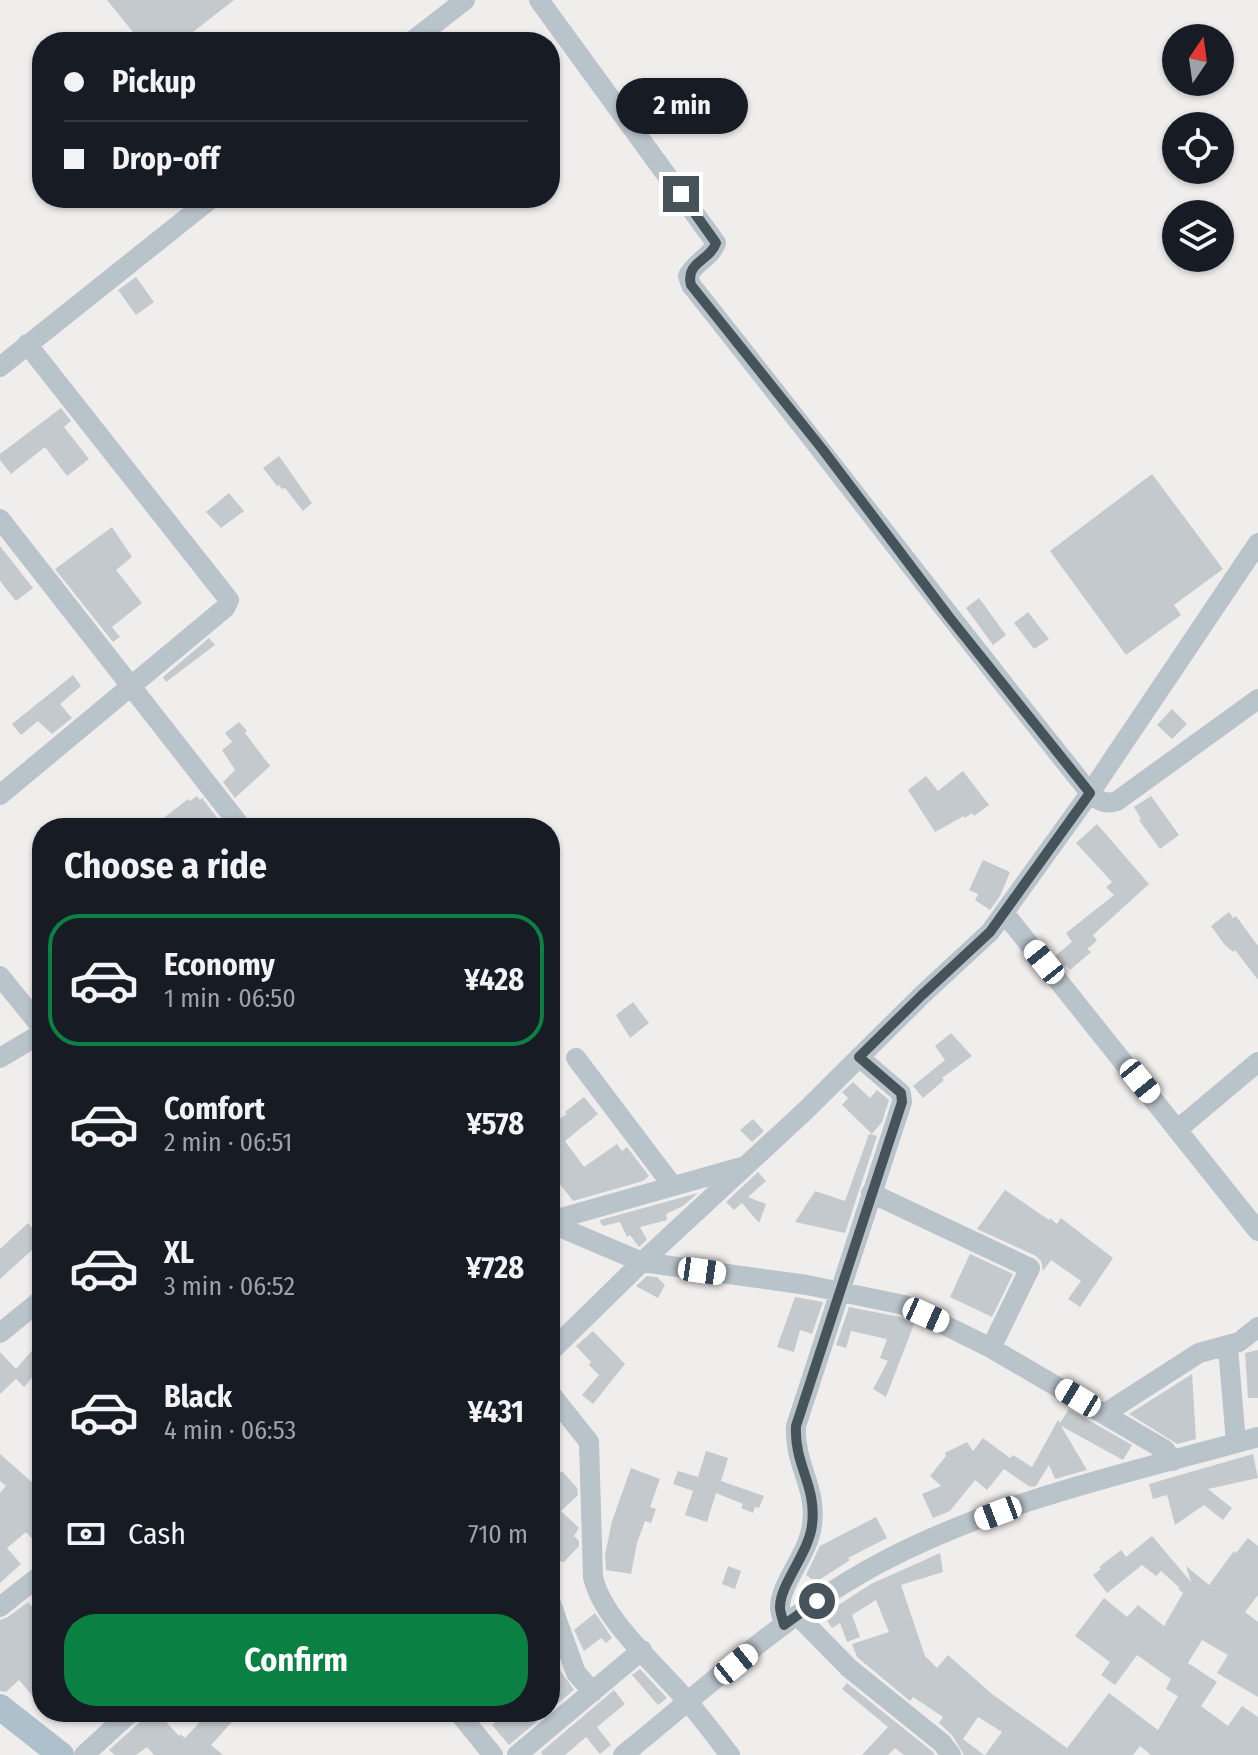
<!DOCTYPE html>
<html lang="en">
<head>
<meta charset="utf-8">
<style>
	:root { --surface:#171b24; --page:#20242c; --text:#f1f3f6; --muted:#9ea1a6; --line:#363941; --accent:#0b8043 }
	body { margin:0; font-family:"Fira Sans Condensed",sans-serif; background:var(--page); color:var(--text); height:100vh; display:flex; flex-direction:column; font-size:30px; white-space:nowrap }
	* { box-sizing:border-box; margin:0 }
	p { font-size:26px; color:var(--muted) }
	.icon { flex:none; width:44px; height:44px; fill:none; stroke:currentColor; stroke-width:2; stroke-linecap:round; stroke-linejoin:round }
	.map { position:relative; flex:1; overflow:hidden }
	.drawer { position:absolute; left:32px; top:818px; width:528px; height:904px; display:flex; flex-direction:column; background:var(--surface); border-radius:32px; box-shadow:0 2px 6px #0004 }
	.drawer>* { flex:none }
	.banner { position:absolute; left:32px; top:32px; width:528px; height:176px; border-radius:32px; box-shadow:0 2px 6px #0004; display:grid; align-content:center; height:176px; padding:0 32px; background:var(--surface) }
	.needle { width:52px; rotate:13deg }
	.tools { position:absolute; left:1162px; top:24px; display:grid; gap:16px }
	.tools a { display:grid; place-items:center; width:72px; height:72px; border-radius:50%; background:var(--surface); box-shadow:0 2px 6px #0004; font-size:40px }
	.end { position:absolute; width:36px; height:36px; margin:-18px; border:10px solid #46535a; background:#fff; box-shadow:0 0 0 4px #fff }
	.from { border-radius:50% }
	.bubble { position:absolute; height:56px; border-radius:28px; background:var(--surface); box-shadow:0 2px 6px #0004; font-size:26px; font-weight:700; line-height:56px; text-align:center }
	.car { position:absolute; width:24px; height:48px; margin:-24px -12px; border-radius:10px; box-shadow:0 0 6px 2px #0007; background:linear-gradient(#fff 24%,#345 0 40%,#fff 0 76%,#345 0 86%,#fff 0) }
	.banner b { display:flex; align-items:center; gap:28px; height:76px; font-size:30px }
	.banner b+b { border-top:2px solid var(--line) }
	.banner i { width:20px; height:20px; background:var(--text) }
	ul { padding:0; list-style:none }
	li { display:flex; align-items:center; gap:24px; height:132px; margin:0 16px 12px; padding:0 16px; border:4px solid transparent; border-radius:32px }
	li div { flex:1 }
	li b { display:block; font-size:30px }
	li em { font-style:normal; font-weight:700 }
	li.selected { border-color:var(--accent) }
	li>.icon { width:72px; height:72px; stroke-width:1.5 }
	h2 { padding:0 32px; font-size:36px; line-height:96px }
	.pay { display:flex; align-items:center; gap:20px; height:88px; padding:0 32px; font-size:30px }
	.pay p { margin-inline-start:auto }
	.button { display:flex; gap:16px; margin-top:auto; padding:16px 32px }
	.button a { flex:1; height:92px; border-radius:32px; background:var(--accent); color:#fff; font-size:32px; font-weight:700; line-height:92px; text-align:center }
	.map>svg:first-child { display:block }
</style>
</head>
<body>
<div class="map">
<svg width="1258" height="1755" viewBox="0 0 1258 1755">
	<rect width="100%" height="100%" fill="#f0eded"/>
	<path fill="#c4c9cd" d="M107 0H234L180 42H141Z
		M136 277 154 302 136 315 118 290Z
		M61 408 71 421 64 427 89 459 67 476 45 447 11 474 0 460V454Z
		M279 456 312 503 303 511 285 488 282 489 279 485 277 486 263 468Z
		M1152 474 1223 569 1174 605 1181 615 1126 655 1050 551Z
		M229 493 244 511 221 528 206 512Z
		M112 527 132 557 116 570 142 603 112 627 120 637 113 642 55 569Z
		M0 546 33 588 16 601 0 581Z
		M979 598 1006 635 993 645 966 608Z
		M1028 612 1049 639 1034 649 1014 623Z
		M209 638 215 645 166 682 163 677Z
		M73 675 81 686 60 704 72 718 52 734 38 721 21 735 12 724Z
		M1172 709 1187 724 1172 739 1157 725Z
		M239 722 247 731 245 733 270 766 235 798 223 782 235 770 222 750 232 742 225 733Z
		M963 771 989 805 974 816 972 813 965 818 964 816 935 832 908 790 926 776 938 791Z
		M197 796 200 800 202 798 225 828H151L188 799 190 801Z
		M1151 796 1179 835 1160 849 1139 820 1141 819 1134 807Z
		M1097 824 1149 884 1093 935 1097 941 1087 949 1091 952 1070 970 1066 965 1064 967 1055 956 1072 942 1066 933 1114 895 1106 887 1112 882 1076 843Z
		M983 860 1010 872 1000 896 990 910 975 900 978 894 969 890Z
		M1229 912 1233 918 1236 916 1258 946V980L1235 950 1233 952 1224 944 1211 926Z
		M633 1002 649 1023 630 1038 616 1015Z
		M951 1033 972 1056 942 1078 944 1080 923 1098 913 1086 945 1060 935 1046Z
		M853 1082 870 1098 877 1090 889 1100 882 1122 872 1134 842 1105 848 1098 842 1092Z
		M584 1097 598 1114 565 1141 584 1167 617 1144 622 1151 627 1147 649 1176 643 1181 573 1201 550 1171V1121L552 1124 567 1114 565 1112Z
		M753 1119 764 1131 752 1142 740 1130Z
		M869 1134 877 1136 845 1233 795 1222 815 1191 845 1201Z
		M758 1172 766 1181 748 1197 766 1204 759 1223 742 1203 734 1210 726 1202Z
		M1005 1190 1049 1220 1050 1218 1057 1224 1061 1218 1113 1258 1080 1307 1068 1299 1081 1281 1051 1260 1043 1271 1041 1261 1036 1256 977 1229Z
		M698 1193 683 1206 666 1214 667 1220 640 1227 647 1240 639 1247 630 1235 627 1237 620 1222 603 1226 601 1224 600 1220Z
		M28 1223 42 1241 0 1279V1249Z
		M970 1254 1013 1274 992 1317 950 1297Z
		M647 1276 657 1277 665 1285 658 1298 636 1286Z
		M795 1297 823 1302 812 1334 800 1330 794 1352 777 1347Z
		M849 1307 900 1317 914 1324 886 1397 873 1389 888 1361 880 1358 887 1339 851 1331 846 1348 836 1345Z
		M593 1331 625 1364 593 1404 582 1395 599 1375 589 1365 591 1362 576 1346Z
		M42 1339V1366L24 1387 16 1379 0 1394V1352L16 1369Z
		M1258 1350V1398H1248L1245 1353Z
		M1192 1374 1196 1439 1177 1444 1129 1414Z
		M1069 1409 1132 1445 1123 1460 1061 1426 1087 1470 1055 1479 1049 1465 1036 1486 1030 1487 1004 1469 987 1490 975 1480 950 1511 933 1518 922 1494 941 1486 930 1476 946 1456 945 1453 967 1442 973 1451 983 1438 1010 1458 1013 1455 1032 1467 1058 1420 1060 1423Z
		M706 1451 728 1458 721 1481 764 1496 759 1508 755 1507 753 1513 741 1508 743 1504 716 1493 707 1522 685 1515 693 1491 673 1484 678 1471 698 1477Z
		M0 1454 42 1491V1549L26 1532 7 1548 21 1564 0 1583V1493L6 1486 0 1481Z
		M1253 1454 1258 1478 1208 1489 1232 1508 1223 1520 1204 1505 1175 1525 1167 1495 1153 1499 1149 1484Z
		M631 1468 660 1479 650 1507 656 1509 651 1523 645 1521 637 1543 631 1574 606 1570 605 1555 612 1521Z
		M562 1471 577 1488 578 1495 561 1511 579 1528 574 1536 579 1541V1546L564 1562 550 1559 559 1546 550 1537V1482Z
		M876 1517 887 1538 848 1558 850 1560 816 1582 806 1575 820 1546Z
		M1152 1536 1191 1582 1186 1566 1209 1585 1234 1551 1236 1553 1248 1538 1258 1546V1595L1245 1612 1258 1622V1697L1217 1673 1228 1655 1202 1640 1188 1663 1217 1682 1201 1706 1228 1726 1242 1706 1258 1717V1755H1151L1140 1746 1133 1755H985L1002 1732 978 1717 963 1739 984 1755H964L952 1735 939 1723 943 1717 913 1697 910 1701 857 1657 852 1644 889 1632 876 1600 852 1615 860 1637 847 1642 840 1623 832 1628 823 1615 871 1584 940 1553 943 1572 901 1585 925 1656 937 1668 948 1655 992 1694 1067 1748 1109 1693 1158 1730 1178 1696 1166 1689 1171 1679 1137 1655 1115 1685 1101 1675 1110 1662 1075 1636 1104 1598 1127 1617 1138 1605 1164 1626 1183 1593 1178 1589 1180 1588 1161 1571 1156 1576 1142 1565 1107 1593 1093 1575 1101 1569 1099 1567 1121 1550 1126 1557Z
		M728 1566 741 1571 735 1589 722 1584Z
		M28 1602 42 1618V1707L19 1680 6 1692 0 1691V1620L8 1617Z
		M595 1613 612 1638 606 1643 601 1638 584 1651 574 1630Z
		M550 1656 574 1690 550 1710Z
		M640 1669 667 1698 658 1705 632 1675Z
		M847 1683 933 1752 935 1755H904L895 1748 888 1755H862L888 1727 842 1689Z
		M614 1690 625 1704 597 1727 611 1745 600 1754 586 1737 565 1755H543L541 1752Z
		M144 1712H157L179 1736 180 1734 185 1738 209 1712H241L211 1745 223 1755H154L147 1747 136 1755H115L109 1750 140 1722Z
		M507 1712H548L509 1745 492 1725Z"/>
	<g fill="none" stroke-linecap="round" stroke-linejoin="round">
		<path stroke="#b9c3ca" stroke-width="20" d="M539 0 716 243C711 257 695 262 688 276L691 285C825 453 955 625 1090 793 1099 801 1105 805 1117 801L1258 699
			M411 42 465 0
			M0 367 212 198
			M0 519 242 828
			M0 795 225 608 229 600 27 344
			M1005 914 1258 1231
			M0 976 42 1028
			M0 1058 42 1033
			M576 1058 672 1185
			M1178 1129 1258 1062
			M871 1193 1030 1268 991 1348
			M550 1221 741 1167
			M550 1223 642 1262 807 1285 904 1305 991 1348 1165 1450 1173 1461
			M0 1333 42 1299
			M1228 1347 1236 1443
			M550 1352 642 1262 805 1111 922 995 990 932 1090 793 1258 543
			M550 1393 589 1442 593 1577C603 1621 658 1666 687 1701 702 1718 716 1737 730 1755
			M1104 1414 1199 1353 1239 1342 1258 1327
			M550 1601 576 1673 593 1692
			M0 1607 42 1574
			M797 1615 849 1668 942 1743 951 1755
			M784 1625C783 1619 780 1613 780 1607 780 1584 809 1553 812 1525 817 1485 794 1466 796 1426L902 1102 901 1093 859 1057
			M458 1712 493 1755
			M84 1755 131 1712
			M517 1755 642 1650
			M623 1755C705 1689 786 1613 880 1563 996 1501 1132 1472 1258 1437"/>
		<path stroke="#adc0cc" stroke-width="26" d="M0 1707 61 1755"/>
	</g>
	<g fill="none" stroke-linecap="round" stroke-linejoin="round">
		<path stroke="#46535a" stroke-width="10" d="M681 194 716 243C710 261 685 262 691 285L823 450 950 618 1090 793 990 932 922 995 859 1057 901 1093 902 1102 796 1426C794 1466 817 1485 812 1525 809 1553 780 1584 780 1607 780 1613 783 1619 784 1625L817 1601"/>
	</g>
</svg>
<div class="tools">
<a><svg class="needle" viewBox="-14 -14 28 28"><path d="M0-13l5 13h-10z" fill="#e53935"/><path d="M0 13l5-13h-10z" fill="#9ea1a6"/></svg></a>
<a><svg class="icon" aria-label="locate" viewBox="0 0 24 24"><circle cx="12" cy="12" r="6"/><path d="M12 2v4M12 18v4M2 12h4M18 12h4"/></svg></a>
<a><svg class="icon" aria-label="layers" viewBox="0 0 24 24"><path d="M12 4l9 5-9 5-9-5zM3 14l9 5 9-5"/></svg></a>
</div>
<i class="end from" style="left:817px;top:1601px"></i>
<i class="end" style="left:681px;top:194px"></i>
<div class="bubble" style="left:616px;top:78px;width:132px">2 min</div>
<i class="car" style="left:1044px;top:962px;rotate:321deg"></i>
<i class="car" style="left:1140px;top:1081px;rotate:141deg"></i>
<i class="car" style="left:702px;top:1271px;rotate:98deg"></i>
<i class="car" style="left:926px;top:1315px;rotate:114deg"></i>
<i class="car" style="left:1078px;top:1398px;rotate:301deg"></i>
<i class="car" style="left:998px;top:1513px;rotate:249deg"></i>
<i class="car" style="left:736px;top:1664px;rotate:51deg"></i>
<div class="banner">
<b><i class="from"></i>Pickup</b>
<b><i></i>Drop-off</b>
</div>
<section class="drawer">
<h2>Choose a ride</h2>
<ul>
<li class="selected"><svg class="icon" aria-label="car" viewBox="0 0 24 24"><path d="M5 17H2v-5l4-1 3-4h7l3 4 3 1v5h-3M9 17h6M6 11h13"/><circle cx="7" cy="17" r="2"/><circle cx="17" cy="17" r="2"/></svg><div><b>Economy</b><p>1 min · 06:50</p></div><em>¥428</em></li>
<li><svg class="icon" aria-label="car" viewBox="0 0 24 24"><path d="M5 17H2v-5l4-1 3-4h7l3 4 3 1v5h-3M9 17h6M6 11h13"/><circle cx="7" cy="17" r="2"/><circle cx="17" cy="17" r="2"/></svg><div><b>Comfort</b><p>2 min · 06:51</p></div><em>¥578</em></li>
<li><svg class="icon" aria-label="car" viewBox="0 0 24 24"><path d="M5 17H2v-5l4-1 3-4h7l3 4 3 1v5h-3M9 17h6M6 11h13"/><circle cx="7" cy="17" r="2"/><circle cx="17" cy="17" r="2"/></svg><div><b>XL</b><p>3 min · 06:52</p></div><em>¥728</em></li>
<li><svg class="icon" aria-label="car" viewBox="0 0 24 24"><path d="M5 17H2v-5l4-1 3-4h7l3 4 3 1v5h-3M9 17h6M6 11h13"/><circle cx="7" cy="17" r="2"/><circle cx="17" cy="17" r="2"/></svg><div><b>Black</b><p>4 min · 06:53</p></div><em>¥431</em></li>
</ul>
<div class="pay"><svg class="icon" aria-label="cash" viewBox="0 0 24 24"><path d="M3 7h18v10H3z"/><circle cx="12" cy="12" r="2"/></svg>Cash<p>710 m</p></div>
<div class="button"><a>Confirm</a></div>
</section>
</div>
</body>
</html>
